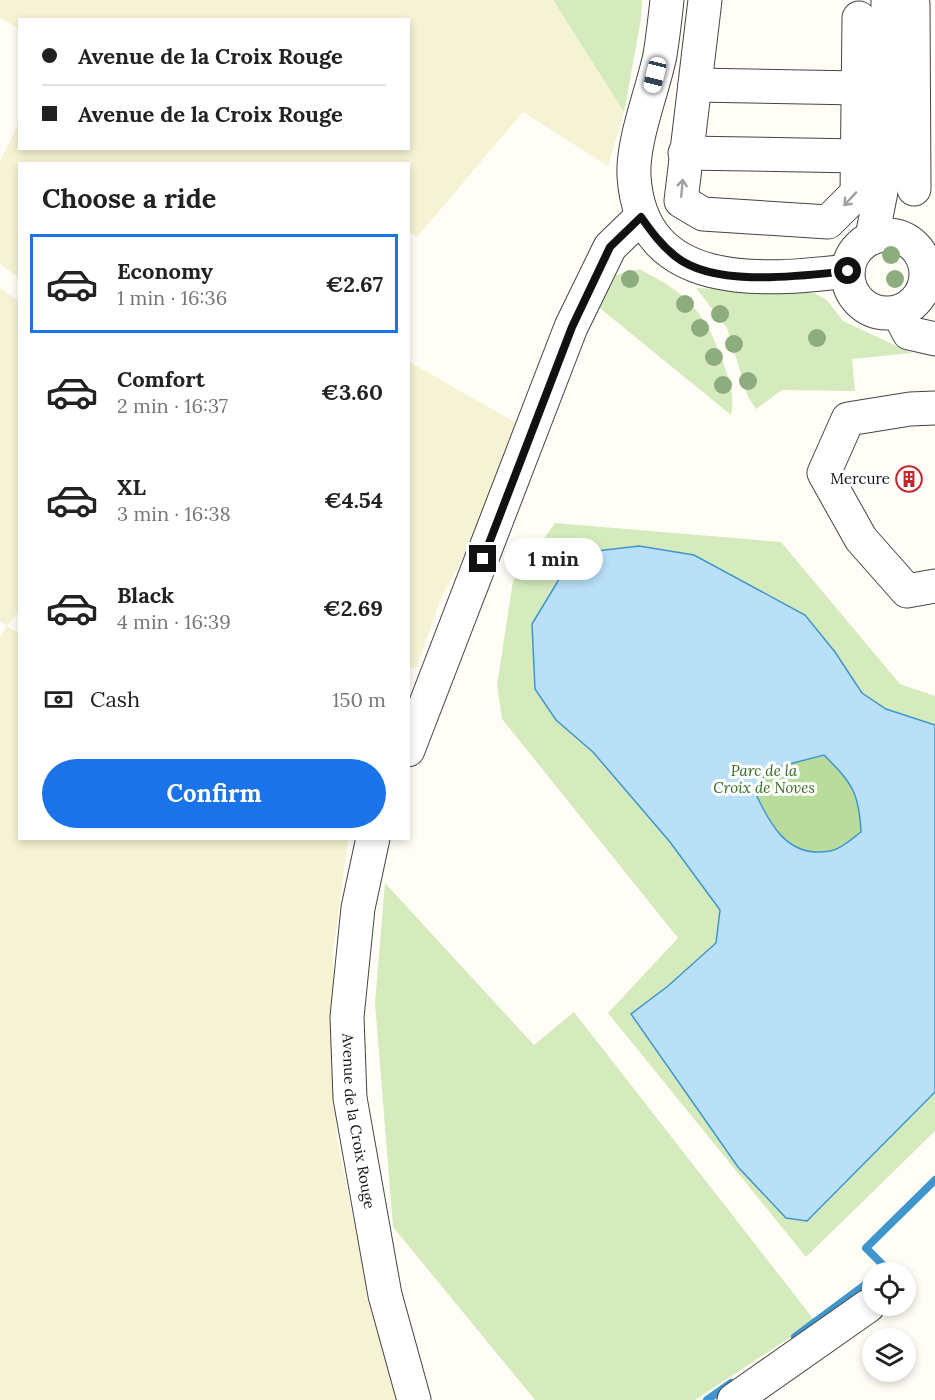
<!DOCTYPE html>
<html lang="en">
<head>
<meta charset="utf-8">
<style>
	:root { --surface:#fff; --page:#f6f6f6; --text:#222; --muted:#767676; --line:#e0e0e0; --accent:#1a73e8 }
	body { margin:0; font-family:Lora,serif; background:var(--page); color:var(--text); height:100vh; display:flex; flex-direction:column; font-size:22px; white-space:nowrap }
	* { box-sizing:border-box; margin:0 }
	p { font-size:20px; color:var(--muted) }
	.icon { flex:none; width:33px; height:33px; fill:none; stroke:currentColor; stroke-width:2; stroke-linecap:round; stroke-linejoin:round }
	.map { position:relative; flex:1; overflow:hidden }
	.drawer { position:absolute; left:18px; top:162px; width:392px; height:678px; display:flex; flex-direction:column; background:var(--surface); border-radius:0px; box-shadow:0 3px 9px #0003 }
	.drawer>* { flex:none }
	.top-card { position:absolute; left:18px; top:18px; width:392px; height:132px; border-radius:0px; box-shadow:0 3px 9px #0003; display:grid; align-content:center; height:132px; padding:0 24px; background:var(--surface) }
	.tools { position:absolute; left:862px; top:1262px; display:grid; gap:12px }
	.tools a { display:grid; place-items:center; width:54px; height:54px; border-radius:50%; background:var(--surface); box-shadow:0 3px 9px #0003; font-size:30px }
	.end { position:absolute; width:27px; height:27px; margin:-14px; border:8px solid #111; background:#fff; box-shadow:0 0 0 3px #fff }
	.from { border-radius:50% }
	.bubble { position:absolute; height:42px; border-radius:21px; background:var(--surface); box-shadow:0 3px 9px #0003; font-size:20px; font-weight:700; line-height:42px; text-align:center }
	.car { position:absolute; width:18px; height:36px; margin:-18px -9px; border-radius:8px; box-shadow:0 0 4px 2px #0007; background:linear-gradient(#fff 24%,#345 0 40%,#fff 0 76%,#345 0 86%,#fff 0) }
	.top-card b { display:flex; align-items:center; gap:21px; height:57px; font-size:22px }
	.top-card b+b { border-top:2px solid var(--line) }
	.top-card i { width:15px; height:15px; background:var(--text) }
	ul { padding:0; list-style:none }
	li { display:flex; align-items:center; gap:18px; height:99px; margin:0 12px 9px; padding:0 12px; border:3px solid transparent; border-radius:0px }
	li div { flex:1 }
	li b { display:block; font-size:22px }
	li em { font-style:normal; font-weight:700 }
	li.current { border-color:var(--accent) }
	li>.icon { width:54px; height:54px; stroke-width:1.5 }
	h2 { padding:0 24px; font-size:27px; line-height:72px }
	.pay { display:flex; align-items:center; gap:15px; height:66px; padding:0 24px; font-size:22px }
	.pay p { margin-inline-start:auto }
	.action { display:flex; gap:12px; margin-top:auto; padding:12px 24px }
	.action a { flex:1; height:69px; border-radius:36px; background:var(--accent); color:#fff; font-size:24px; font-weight:700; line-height:69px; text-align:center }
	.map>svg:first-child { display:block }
</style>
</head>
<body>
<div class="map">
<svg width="935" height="1400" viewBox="0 0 935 1400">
	<rect width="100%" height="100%" fill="#fffdf5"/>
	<path fill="#f6f3d4" d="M0 0H553L624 112 608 166 523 112 417 237 408 232V164H20L19 278 0 264V161L19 123 20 148H408V20H20L19 28 0 18Z
		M0 288 20 302V609L7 626 19 634 20 838 348 839 333 954 337 1138 370 1304 398 1400H0V637L7 626 0 621Z
		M408 361 518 424 482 523 442 596 416 669 408 667Z"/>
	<path fill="#d5ebbd" d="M553 0H642L641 19 624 112Z
		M639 269C687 293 705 311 723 362 730 382 735 394 731 415L596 305 616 275Z
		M696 288 814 293 827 300 843 321 912 353 852 359 855 391 782 390 756 409 748 397 727 328Z
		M555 523 781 542 900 684 935 696V1131L806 1257 608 1013 678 938 502 719 497 685 513 581Z
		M385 883 534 1045 574 1012 815 1321 695 1400H535L393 1227 375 1003Z"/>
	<path fill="#b9dc9c" d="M824 755C853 784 859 790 861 832L832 851H803L772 829 753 790 770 769Z"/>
	<path fill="#b9e0f7" stroke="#3f96cf" stroke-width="1.5" fill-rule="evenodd" d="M639 546 694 555 805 615 835 652 862 693 886 709 935 725V1092L807 1221 786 1218 738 1167 631 1014 668 986 716 943 720 910 670 842 593 752 556 720 535 689 532 624 561 576 588 552ZM824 755C852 783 859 792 861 832 853 838 840 850 830 851 787 859 769 823 754 790L770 769Z"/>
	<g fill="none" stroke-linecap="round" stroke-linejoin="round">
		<path stroke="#3f96cf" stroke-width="8" d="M883 1272 887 1269 866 1248 935 1180
			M795 1337 873 1279
			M707 1400 731 1383"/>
		<g stroke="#444" stroke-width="35">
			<g id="minor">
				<path d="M667 0C665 18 663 37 660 55 653 90 632 141 634 176 641 292 763 281 848 271"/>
				<path d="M705 0 681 201 703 214 828 222 857 193 859 18"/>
				<path d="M913 4 914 189"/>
				<path d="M695 85 859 88"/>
				<path d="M685 153 859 156"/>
				<circle cx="887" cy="274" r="39"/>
				<path d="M872 237 886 166 888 0"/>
				<path d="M898 312 909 333 935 339"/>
				<path d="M935 408 910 409 848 419 824 473 861 539 907 591 935 586"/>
				<path d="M408 750 571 327 610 247 641 217"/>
				<path id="s1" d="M373 838 358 908 347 1017 350 1098 385 1295 414 1400"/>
				<path d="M734 1400 868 1306"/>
			</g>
		</g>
		<use href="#minor" stroke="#fff" stroke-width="33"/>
	</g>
	<g fill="#8dad7f">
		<circle cx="891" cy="255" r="9"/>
		<circle cx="630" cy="279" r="9"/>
		<circle cx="895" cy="279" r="9"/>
		<circle cx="685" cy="304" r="9"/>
		<circle cx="720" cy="314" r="9"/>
		<circle cx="700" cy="328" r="9"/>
		<circle cx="817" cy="338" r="9"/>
		<circle cx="734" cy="344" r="9"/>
		<circle cx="714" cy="357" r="9"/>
		<circle cx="748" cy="381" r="9"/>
		<circle cx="723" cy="385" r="9"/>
	</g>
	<defs><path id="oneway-shaft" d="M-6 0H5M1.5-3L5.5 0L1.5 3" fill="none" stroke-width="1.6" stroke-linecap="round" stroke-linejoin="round" transform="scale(1.5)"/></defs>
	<g stroke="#a0a0a0">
		<use href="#oneway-shaft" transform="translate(682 188) rotate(-85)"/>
		<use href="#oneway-shaft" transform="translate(850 199) rotate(133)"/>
	</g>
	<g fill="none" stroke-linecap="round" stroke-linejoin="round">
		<path stroke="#111" stroke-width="8" d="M483 559 572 327 610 247 641 217C651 231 661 245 675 256 714 288 800 276 848 271"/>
	</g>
	<defs>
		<g id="building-ring" transform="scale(1.35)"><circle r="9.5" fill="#fff" stroke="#c4262e" stroke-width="1.5"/><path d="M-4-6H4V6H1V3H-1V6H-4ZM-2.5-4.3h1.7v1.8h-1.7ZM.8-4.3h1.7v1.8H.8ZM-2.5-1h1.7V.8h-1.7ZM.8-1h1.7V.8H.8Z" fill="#c4262e"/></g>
	</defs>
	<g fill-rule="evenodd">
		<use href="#building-ring" x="909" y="479"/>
	</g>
	<g text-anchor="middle" stroke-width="6" stroke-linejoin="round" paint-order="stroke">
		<g font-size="15" fill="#111" stroke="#fff" text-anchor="end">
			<text x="890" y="484">Mercure</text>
		</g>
		<g font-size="15" font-style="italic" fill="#2f6b1f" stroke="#fff">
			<text x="764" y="776">Parc de la<tspan x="764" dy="17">Croix de Noves</tspan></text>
		</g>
		<g font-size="15" fill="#111" stroke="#fff">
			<text dy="5" stroke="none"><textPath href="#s1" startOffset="286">Avenue de la Croix Rouge</textPath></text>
		</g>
	</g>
</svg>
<div class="tools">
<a><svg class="icon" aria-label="locate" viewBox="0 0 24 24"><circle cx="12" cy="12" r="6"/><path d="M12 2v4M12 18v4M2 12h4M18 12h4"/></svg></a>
<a><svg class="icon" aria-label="layers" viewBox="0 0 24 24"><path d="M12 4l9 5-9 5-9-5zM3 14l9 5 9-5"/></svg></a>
</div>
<i class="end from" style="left:848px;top:271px"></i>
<i class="end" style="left:483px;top:559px"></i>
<div class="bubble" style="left:504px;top:538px;width:99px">1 min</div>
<i class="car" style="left:655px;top:75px;rotate:194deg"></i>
<div class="top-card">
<b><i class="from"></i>Avenue de la Croix Rouge</b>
<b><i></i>Avenue de la Croix Rouge</b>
</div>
<section class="drawer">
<h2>Choose a ride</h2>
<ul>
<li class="current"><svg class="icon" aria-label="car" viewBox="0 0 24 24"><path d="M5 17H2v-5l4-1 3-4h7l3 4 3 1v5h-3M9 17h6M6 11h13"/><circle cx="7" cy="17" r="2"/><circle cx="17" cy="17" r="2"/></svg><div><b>Economy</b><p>1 min · 16:36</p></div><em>€2.67</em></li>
<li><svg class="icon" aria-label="car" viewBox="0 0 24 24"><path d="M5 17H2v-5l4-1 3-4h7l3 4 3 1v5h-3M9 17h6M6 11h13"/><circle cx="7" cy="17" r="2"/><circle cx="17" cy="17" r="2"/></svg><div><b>Comfort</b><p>2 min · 16:37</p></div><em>€3.60</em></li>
<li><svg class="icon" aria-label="car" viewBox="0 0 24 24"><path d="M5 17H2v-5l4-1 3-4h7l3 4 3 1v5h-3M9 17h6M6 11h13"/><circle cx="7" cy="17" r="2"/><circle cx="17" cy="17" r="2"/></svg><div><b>XL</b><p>3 min · 16:38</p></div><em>€4.54</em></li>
<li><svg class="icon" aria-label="car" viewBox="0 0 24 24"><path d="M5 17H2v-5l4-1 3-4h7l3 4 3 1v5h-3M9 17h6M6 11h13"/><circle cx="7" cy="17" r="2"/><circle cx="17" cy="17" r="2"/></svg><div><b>Black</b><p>4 min · 16:39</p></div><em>€2.69</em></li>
</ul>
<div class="pay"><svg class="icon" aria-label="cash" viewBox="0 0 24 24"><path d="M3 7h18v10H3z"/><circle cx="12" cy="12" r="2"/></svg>Cash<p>150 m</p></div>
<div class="action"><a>Confirm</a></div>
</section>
</div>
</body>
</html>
